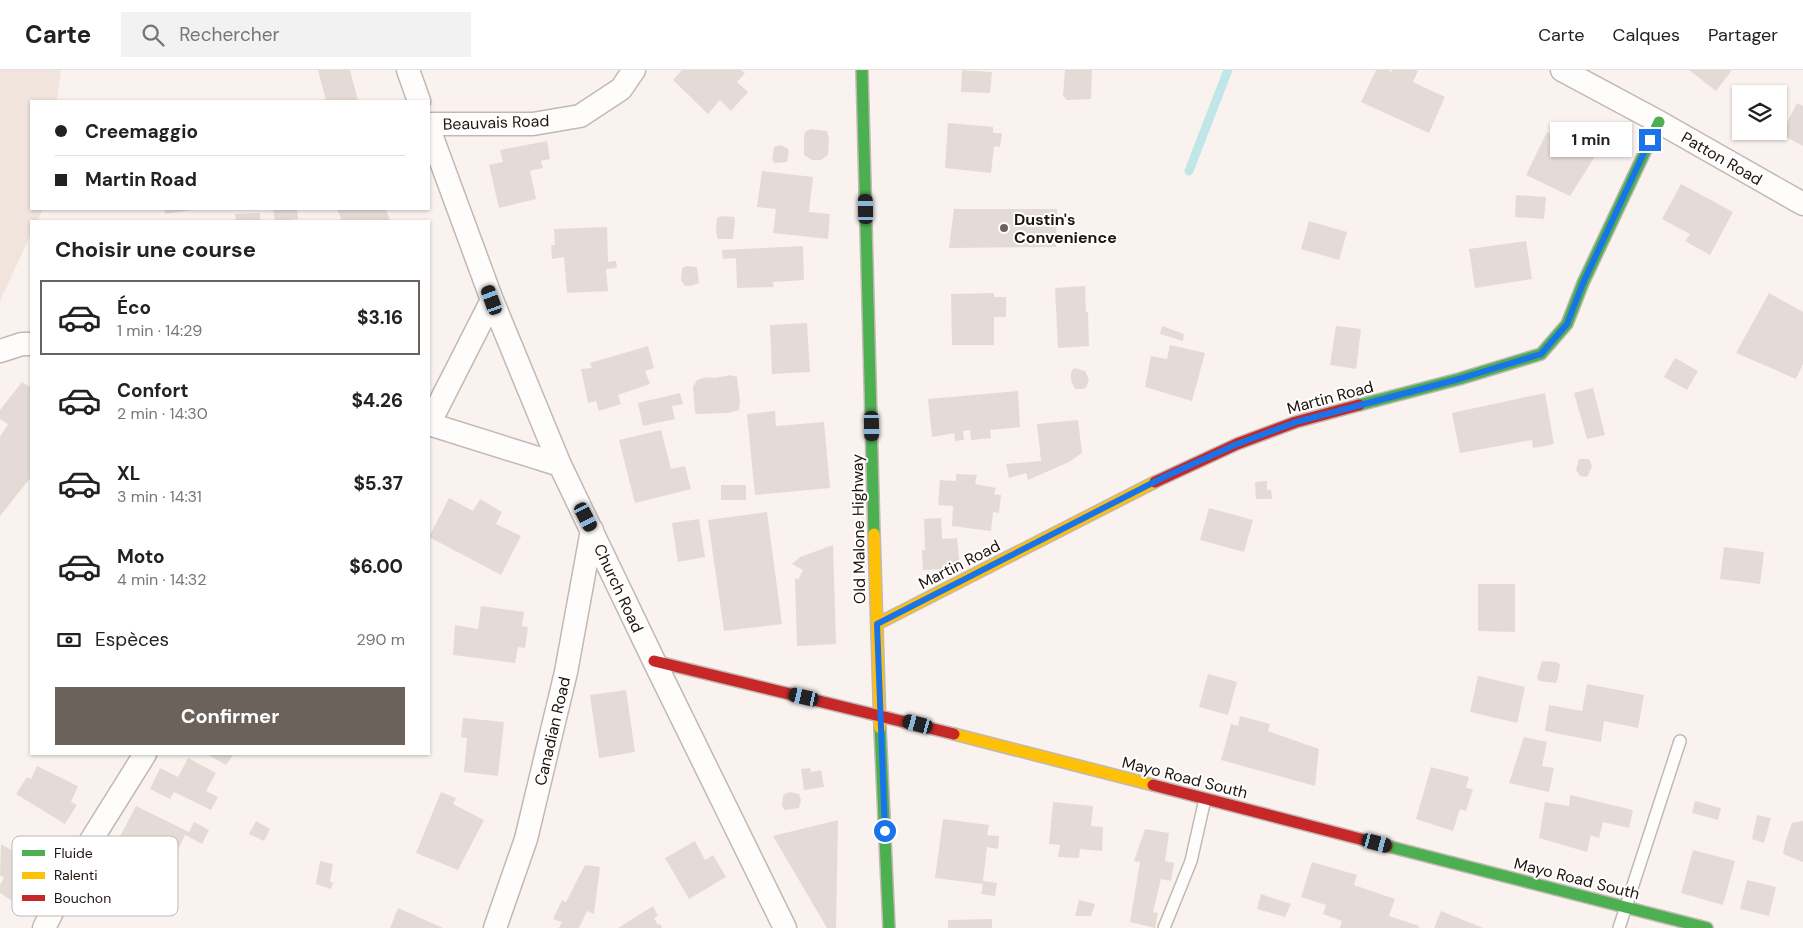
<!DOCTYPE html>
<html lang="fr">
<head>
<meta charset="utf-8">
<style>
	:root { --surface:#fff; --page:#f2f2f2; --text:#222; --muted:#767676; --line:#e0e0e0; --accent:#6c625c }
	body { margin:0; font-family:"DM Sans",sans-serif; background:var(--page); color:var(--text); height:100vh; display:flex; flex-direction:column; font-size:19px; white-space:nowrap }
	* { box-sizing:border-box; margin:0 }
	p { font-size:16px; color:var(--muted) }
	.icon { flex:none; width:28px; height:28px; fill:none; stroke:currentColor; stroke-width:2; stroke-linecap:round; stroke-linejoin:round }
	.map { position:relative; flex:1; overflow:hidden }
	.details { position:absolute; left:30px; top:150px; width:400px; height:535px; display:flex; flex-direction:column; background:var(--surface); border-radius:0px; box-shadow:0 1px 4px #0004 }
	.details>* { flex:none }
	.hud { position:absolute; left:30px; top:30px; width:400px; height:110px; border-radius:0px; box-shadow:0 1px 4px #0004; display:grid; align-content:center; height:110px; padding:0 25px; background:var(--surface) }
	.fabs { position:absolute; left:1732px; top:15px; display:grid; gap:10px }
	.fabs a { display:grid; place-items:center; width:55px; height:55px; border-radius:0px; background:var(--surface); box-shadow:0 1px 4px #0004; font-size:25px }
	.end { position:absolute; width:22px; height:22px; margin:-11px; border:6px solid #1a73e8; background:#fff; box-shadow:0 0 0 2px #fff }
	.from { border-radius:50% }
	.bubble { position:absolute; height:35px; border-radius:0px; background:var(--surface); box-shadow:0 1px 4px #0004; font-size:16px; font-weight:700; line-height:35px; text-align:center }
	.car { position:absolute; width:15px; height:30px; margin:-15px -8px; border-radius:6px; box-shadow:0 0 4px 1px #0007; background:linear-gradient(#222 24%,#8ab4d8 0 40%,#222 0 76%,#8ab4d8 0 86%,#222 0) }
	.hud b { display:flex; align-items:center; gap:18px; height:48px; font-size:19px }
	.hud b+b { border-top:1px solid var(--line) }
	.hud i { width:12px; height:12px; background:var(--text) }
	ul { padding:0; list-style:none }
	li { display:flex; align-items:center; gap:15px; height:75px; margin:0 10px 8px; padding:0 15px; border:2px solid transparent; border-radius:0px }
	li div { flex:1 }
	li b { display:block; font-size:19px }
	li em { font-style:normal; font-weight:700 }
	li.on { border-color:var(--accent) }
	li>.icon { width:45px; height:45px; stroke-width:1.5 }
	h2 { padding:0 25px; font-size:22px; line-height:60px }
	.pay { display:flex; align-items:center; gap:12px; height:55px; padding:0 25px; font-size:19px }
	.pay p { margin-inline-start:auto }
	.cta { display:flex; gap:10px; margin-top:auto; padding:10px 25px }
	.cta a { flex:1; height:58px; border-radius:0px; background:var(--accent); color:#fff; font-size:20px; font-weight:700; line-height:58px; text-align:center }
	header { display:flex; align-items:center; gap:30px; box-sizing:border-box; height:70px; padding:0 25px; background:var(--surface); border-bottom:1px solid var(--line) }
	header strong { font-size:24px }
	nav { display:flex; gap:28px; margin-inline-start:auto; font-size:18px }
	.search { width:350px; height:45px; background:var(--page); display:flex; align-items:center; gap:12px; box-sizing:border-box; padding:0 18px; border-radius:0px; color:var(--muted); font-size:19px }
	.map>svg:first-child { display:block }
</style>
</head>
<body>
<header>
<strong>Carte</strong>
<div class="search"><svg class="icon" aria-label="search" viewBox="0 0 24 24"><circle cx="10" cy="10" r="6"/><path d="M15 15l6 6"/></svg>Rechercher</div>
<nav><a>Carte</a><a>Calques</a><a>Partager</a></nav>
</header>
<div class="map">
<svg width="1803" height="858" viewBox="0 0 1803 858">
	<rect width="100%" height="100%" fill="#faf2ee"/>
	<path fill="#f0e4dd" d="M0 0H61L57 31H31V139H43L37 151H31V164L0 231Z"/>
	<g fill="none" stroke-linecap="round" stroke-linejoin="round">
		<path stroke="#c1e6e8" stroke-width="9" d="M1189 101 1228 0"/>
	</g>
	<path fill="#e5dbd6" d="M318 0H350L358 31H326Z
		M682 0H741L745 3 737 12 748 22 731 41 720 30 708 44 673 10Z
		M962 0 992 2 990 23 961 22Z
		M1065 0H1092L1091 29 1067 30 1063 26Z
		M1376 0H1388L1392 2V0H1416L1418 1 1413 12 1445 27 1429 63 1361 32Z
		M1689 0H1732L1716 21Z
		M1797 33 1803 36V76L1781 64Z
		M948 53 993 57V63H1002L1000 77 994 76 991 103 945 98Z
		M810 59 827 61 829 68 828 85 821 90H812L804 85V68L805 62Z
		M1547 62 1563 70 1565 66 1596 85 1570 126 1526 105Z
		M547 71 550 89 541 91 543 98 530 101 536 129 499 138 489 95 503 92 500 80Z
		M780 75 787 78 789 81 787 92 775 93 772 90 774 77Z
		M762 101 813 107 809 142 830 144 828 169 773 163 776 139 757 137Z
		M1681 114 1733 142 1710 185 1685 171 1690 164 1662 149Z
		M1516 125 1546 127 1544 149 1515 147Z
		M164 139H192V140L165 144Z
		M273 139H297L298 149 275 151Z
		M337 139H386L390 151H342Z
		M954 139H1057L1056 177 949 178Z
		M260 143V151H236L235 144Z
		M722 146 734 147 735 151 733 169H718L716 162 717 148Z
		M1309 151 1347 162 1339 190 1301 179Z
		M607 157 608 192 616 191 617 198 606 199 608 221 567 223 564 187 552 189 551 175H555L554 159Z
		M1526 171 1532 209 1475 218 1469 179Z
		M803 176 804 210 773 212 774 217 737 218 736 188 723 189 722 180Z
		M687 196 697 197 699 213 691 216H685L681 210 682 198Z
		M1085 216 1086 242H1088L1089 276 1058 278 1055 218Z
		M994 223V227H1006V247H994V275H952L951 224Z
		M1769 223 1803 242V294L1796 309 1736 283Z
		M807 253 810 302 772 304 770 255Z
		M1162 256 1184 264 1183 271 1160 264Z
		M1336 256 1361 259 1356 299 1330 295Z
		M1170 275 1205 283 1192 331 1145 317 1151 286 1167 289Z
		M648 276 654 298 645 301 650 314 618 325 621 334 599 341 596 331 588 333 581 299 592 298 590 293Z
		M1675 288 1698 301 1687 320 1664 307Z
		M1074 298 1085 301 1089 309 1086 318 1082 319H1075L1071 310V302Z
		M730 305 737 307 740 331 739 340 728 343 697 344 695 342 693 317 697 310 706 307 715 308Z
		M22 312 31 318V407L0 446V367L8 354 0 349V340Z
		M1593 318 1605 365 1587 369 1574 323Z
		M1018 321 1020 357 990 360 991 368 971 370 970 360 963 361 964 370 955 371 954 363 932 367 928 329Z
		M680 323 683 334 672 336 675 349 643 356 638 333Z
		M1545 323 1554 374 1533 378 1532 370 1460 383 1452 343Z
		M775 341 776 356 824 352 830 418 755 425 747 344Z
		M1078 350 1082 383 1069 392 1028 410 1026 403 1009 408 1006 394 1041 391 1037 354Z
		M661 360 671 399 685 396 691 419 635 433 619 370Z
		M1579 389H1589L1592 396 1588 406 1585 407 1580 406 1576 400Z
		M956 404 977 405 975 414 996 418 994 424 1001 425 999 443 993 442 991 461 952 456 953 436 938 435 940 410 956 411Z
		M1267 411V420H1271L1272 429H1256L1255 412Z
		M721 415H746V430H721Z
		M449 428 473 441 480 429 502 442 496 454 521 466 501 505 429 467Z
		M1209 438 1253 450 1244 482 1200 470Z
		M767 442 782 554 724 561 708 450Z
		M941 448 942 469 957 468 960 498 923 500 922 480H925L924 449Z
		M699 449 705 487 678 492 672 453Z
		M833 475 836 574 797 576 795 508 798 510 803 500 792 494 800 487Z
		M1724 477 1764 482 1760 514 1720 509Z
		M1478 514H1515V562L1478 561Z
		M481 536 524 542 522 556 528 557 525 578 518 577 515 593 453 585 455 555 478 559Z
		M1542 591 1556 592 1560 594 1558 608 1556 613 1539 611 1537 608Z
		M1208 604 1237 612 1228 645 1199 637Z
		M1478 606 1525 617 1517 653 1470 642Z
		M1587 614 1644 625 1638 658 1604 651 1601 672 1545 661 1549 635 1582 641Z
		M626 620 635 682 599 688 590 625Z
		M1240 646 1270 654 1268 661 1319 679 1315 716 1221 690 1231 654 1238 656Z
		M463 648 504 652 498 706 464 702 467 668 461 667Z
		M1524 667 1547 672 1542 696 1554 698 1549 722 1509 713Z
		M207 684H234L226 695Z
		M188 688 216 703 206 721 218 727 211 740 174 722 170 729 150 719 160 698 178 707Z
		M37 696 78 716 71 732 77 735 65 754 16 724 27 707 31 709Z
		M1431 697 1469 707 1466 718 1473 719 1466 741 1460 739 1453 761 1416 749Z
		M810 698 811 702 821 700 824 717 804 720 801 699Z
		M441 722 456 728 453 734 484 750 458 800 416 783Z
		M790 722 799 724 801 730 799 738 785 740 782 736 783 725Z
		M1570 725 1633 740 1629 758 1603 752 1599 768 1591 765 1587 782 1539 768 1545 732 1569 736Z
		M1695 731 1721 738 1718 750 1692 743Z
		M1053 732 1093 736 1091 756 1103 757 1102 781 1080 779 1079 788 1058 787 1060 775 1049 774Z
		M136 736 189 762 194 752 209 760 202 774 185 765 170 796 156 789 152 798 114 778Z
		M1757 745 1771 748 1764 773 1752 769Z
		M943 749 989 755 987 765 999 766 998 779 987 777 983 811 997 813 995 826 981 824 983 814 935 808Z
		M838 750 836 858H827L773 766Z
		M256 751 270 759 264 771 249 764Z
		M1803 751V792L1783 784 1785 773 1792 753Z
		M1145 759 1169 763 1165 791 1174 793 1171 811 1161 809 1153 842 1158 843 1155 858 1130 852 1140 792 1134 791Z
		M695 771 705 790 713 785 726 807 689 829 665 788Z
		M1 774 44 799 21 837 0 823V815L4 808 0 805Z
		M1693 780 1735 791 1723 835 1681 823Z
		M320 791 333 794 330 812H333L331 819 316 814Z
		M1312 792 1357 805 1354 815 1395 829 1389 846 1419 856V858H1340L1342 851 1323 844 1326 835 1301 827Z
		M585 795 600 797 594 844 587 841 579 858H559L562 852 553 849 562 830 566 832Z
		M1747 810 1776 817 1769 846 1740 839Z
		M1261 824 1291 834 1285 847 1257 839Z
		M1079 830 1095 834 1091 846H1075Z
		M653 836 658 846 654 848 658 855 660 854 662 858H618Z
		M398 838 443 858H390Z
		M1441 841 1483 858H1434Z
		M992 849V858H948V850Z"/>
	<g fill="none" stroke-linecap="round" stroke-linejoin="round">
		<g stroke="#c2b8b4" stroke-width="14">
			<path id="lane" d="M1164 858 1191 791 1205 729
				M1619 858 1680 671"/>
		</g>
		<g stroke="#c2b8b4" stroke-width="25">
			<path id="street" d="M408 0 419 31
				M1562 0 1659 52 1803 134
				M429 54H533L580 46 621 19 634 0
				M429 59 492 230 560 395 654 591 785 858
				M0 281 22 274H31
				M429 354 492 230
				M429 354 560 395
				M44 858 75 796 145 684
				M495 858 526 769 566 602 592 460"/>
		</g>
		<g stroke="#c2b8b4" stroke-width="14">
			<path id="fast" d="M862 0 874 464
				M1359 335 1459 309 1541 284 1567 254 1583 213 1659 52
				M880 658 889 858
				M1387 776 1707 858"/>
		</g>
		<g stroke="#c2b8b4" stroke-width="14">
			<path id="slow" d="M874 464 880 658
				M877 554 1155 412
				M954 664 1153 715"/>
		</g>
		<g stroke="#c2b8b4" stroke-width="14">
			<path id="jam" d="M1155 412 1237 374 1296 352 1359 335
				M654 591 954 664
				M1153 715 1387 776"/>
		</g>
		<use href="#lane" stroke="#fefdfc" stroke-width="11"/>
		<use href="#street" stroke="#fefdfc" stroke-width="22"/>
		<use href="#fast" stroke="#4caf50" stroke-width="11"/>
		<use href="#slow" stroke="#ffc107" stroke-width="11"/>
		<use href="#jam" stroke="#c62828" stroke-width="11"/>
	</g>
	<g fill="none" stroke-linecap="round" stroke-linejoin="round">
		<path stroke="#1a73e8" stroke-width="6" d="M885 761 877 554 1164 407 1237 374 1296 352 1459 309 1541 284 1567 254 1583 213 1650 70"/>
	</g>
	<circle fill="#6c625c" stroke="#fff" stroke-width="2" cx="1004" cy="158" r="5"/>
	<g text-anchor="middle" stroke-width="4" stroke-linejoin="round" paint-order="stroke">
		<g font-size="16" fill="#1f140e" stroke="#fff">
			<text transform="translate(496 52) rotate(-2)" y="6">Beauvais Road</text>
			<text transform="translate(1722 88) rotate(30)" y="6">Patton Road</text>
			<text transform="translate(1330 327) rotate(-15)" y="6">Martin Road</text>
			<text transform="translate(858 459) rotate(-91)" y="6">Old Malone Highway</text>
			<text transform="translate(959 494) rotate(-27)" y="6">Martin Road</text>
			<text transform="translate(619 518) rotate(65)" y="6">Church Road</text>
			<text transform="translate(552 661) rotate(-77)" y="6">Canadian Road</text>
			<text transform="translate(1185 707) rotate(14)" y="6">Mayo Road South</text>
			<text transform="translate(1577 808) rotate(14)" y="6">Mayo Road South</text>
		</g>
		<g font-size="16" font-weight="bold" fill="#1f140e" stroke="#fff" text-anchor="start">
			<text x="1014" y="155">Dustin's<tspan x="1014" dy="18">Convenience</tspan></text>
		</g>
	</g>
	<rect x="12" y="766" width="166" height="80" rx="8" fill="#fff" stroke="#bcb8b7" stroke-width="1"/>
	<rect x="22" y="780" width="23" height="6" fill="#4caf50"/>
	<rect x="22" y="802" width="23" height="7" fill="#ffc107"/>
	<rect x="22" y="825" width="23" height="6" fill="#c62828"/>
	<g font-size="14" fill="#1f140e">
		<text x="54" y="788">Fluide</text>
		<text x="54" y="810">Ralenti</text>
		<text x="54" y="833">Bouchon</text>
	</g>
</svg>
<div class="fabs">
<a><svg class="icon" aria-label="layers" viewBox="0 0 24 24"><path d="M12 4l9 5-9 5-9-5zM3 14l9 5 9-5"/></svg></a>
</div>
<i class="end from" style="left:885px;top:761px"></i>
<i class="end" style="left:1650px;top:70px"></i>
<div class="bubble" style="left:1550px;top:52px;width:82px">1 min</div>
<i class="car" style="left:866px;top:139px;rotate:359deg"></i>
<i class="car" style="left:492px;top:230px;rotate:340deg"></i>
<i class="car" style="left:872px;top:356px;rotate:179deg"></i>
<i class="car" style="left:586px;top:447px;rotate:153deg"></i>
<i class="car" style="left:804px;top:627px;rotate:283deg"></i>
<i class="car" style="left:918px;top:654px;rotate:285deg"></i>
<i class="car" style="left:1377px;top:773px;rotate:105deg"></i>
<div class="hud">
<b><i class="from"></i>Creemaggio</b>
<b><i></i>Martin Road</b>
</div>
<section class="details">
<h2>Choisir une course</h2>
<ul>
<li class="on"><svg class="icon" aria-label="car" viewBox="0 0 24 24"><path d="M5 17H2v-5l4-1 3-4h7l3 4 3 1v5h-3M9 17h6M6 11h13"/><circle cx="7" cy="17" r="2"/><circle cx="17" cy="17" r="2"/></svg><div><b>Éco</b><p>1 min · 14:29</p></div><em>$3.16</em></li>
<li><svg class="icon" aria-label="car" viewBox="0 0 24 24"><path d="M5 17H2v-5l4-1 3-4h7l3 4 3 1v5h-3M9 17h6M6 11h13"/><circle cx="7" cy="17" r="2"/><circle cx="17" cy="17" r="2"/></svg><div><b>Confort</b><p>2 min · 14:30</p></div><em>$4.26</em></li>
<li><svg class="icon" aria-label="car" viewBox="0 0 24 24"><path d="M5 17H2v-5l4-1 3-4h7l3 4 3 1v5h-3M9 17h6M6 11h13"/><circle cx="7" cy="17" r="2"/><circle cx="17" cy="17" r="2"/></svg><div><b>XL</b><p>3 min · 14:31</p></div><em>$5.37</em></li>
<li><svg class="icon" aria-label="car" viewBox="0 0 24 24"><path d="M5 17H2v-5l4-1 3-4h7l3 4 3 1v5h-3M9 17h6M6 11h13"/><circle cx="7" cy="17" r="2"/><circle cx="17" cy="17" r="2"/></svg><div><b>Moto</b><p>4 min · 14:32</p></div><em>$6.00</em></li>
</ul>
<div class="pay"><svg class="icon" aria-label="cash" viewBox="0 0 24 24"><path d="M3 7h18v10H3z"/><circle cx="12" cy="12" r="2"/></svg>Espèces<p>290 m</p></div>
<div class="cta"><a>Confirmer</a></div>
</section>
</div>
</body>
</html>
